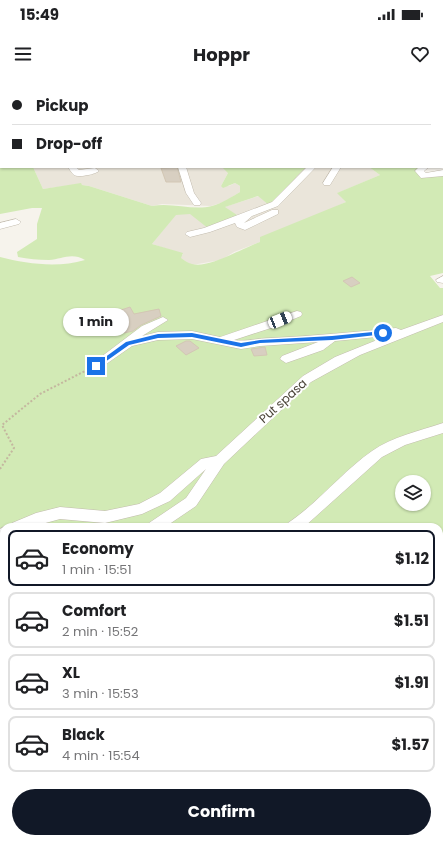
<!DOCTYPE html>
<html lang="en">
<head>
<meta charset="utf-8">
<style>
	:root { --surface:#fff; --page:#f6f6f6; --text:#202124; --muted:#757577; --line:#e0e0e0; --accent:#111827 }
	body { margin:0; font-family:Poppins,sans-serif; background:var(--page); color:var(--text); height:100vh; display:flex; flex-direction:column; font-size:15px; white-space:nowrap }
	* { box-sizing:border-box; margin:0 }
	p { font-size:13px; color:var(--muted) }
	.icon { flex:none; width:22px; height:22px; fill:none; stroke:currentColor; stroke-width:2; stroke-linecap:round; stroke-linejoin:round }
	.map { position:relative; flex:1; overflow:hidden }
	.drawer { position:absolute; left:0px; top:443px; width:443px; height:320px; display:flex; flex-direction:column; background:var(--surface); border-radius:12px 12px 0 0; box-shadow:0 1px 3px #0004 }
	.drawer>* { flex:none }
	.banner { position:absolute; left:0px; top:0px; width:443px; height:88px; box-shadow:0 1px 3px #0004; display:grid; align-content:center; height:88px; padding:0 12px; background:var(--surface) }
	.buttons { position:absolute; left:395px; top:395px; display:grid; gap:8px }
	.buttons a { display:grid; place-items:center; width:36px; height:36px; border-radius:50%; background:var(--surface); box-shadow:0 1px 3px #0004; font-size:20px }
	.end { position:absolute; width:18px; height:18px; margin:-9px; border:5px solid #1a73e8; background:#fff; box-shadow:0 0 0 2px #fff }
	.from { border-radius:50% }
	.bubble { position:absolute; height:28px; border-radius:14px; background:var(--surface); box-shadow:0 1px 3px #0004; font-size:13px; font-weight:700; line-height:28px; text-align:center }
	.car { position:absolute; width:12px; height:24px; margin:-12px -6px; border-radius:5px; box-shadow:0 0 3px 1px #0007; background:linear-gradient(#fff 24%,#345 0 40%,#fff 0 76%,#345 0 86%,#fff 0) }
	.banner b { display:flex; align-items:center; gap:14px; height:38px; font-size:15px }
	.banner b+b { border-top:1px solid var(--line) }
	.banner i { width:10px; height:10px; background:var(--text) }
	ul { padding:7px 0 0; list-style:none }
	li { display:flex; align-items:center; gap:12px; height:56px; margin:0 8px 6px; padding:0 4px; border:2px solid var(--line); border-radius:8px }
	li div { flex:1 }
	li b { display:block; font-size:15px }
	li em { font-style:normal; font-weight:700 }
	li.current { border-color:var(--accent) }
	li>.icon { width:36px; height:36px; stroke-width:1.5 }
	.action { display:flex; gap:8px; margin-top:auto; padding:8px 12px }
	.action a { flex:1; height:46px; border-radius:24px; background:var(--accent); color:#fff; font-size:16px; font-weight:700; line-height:46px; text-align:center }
	.status { display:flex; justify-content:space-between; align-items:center; height:28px; padding:0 20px; background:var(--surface); direction:ltr }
	.status svg { height:11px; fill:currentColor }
	header { display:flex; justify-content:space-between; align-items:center; height:52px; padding:0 12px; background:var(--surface); font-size:18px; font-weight:700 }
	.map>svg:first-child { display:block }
</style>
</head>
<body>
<div class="status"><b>15:49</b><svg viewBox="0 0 49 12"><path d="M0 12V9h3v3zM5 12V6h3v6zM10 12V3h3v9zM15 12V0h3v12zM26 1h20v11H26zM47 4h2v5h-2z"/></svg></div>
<header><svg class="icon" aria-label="menu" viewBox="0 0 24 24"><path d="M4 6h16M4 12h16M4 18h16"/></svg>Hoppr<svg class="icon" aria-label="heart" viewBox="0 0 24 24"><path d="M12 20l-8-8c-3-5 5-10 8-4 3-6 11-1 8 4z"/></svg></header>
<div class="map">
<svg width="443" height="763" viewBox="0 0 443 763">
	<rect width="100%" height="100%" fill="#f6f3ec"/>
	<path fill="#eae5da" d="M0 0H196L198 1H1V54Z
		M33 87H240L228 93 221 106H229L235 103 240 106V112L224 122 211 126 162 124 152 126 89 106 82 105 80 104 43 109Z
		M276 87H369L380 95 338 113 346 122 260 162 234 172 221 180 192 185 180 178 183 174 152 164 176 134H190L239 137 224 127 259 116 270 126Z"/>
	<path fill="#d2eab5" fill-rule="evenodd" d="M0 54 1 87H33L43 109 81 103 82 105 89 106 152 126C172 122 193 131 212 126 223 123 231 117 240 112V106L235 103 223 108 221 106 228 93 222 87H306L296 97 299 99 270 126 258 116 225 127 240 137 209 149 190 134 176 135 152 164 183 173 181 178C184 180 188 183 192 184 208 189 243 168 260 162V157L346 122 337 113 380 95 369 87H427L422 89 424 95 443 93V193L430 196 440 208H443V763H75L74 759H439V447H4V681L0 679V177C27 184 58 188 85 180 72 172 62 179 49 180 38 180 28 179 18 177L17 172 37 159V144L42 128H32L0 134ZM402 402H424V424H402Z"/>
	<path fill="#d8cfc1" stroke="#d3c7b4" d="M177 87 181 102H166L161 88Z
		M352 197 360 203 351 207 343 201Z
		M130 227 134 234 159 229 161 236 141 245 133 251 124 253 118 231Z
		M186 261H190L199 268 186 275 176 266Z
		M265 267 267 275 254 276 251 269Z"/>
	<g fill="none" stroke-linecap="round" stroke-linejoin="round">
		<g stroke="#c2bbae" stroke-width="1">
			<path id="minor" d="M141 0H149V1H141Z
				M0 27H1V31H0Z
				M442 27H443V31H442Z
				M0 38H1V42H0Z
				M442 66H443V71H442Z
				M68 87H76L79 90 95 88 99 91C96 94 79 98 74 95 72 93 69 89 68 87Z
				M178 87H186L194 113 201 123 200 125H194L186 113Z
				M307 87H316L278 126 252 136 244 143 272 130H278V134L245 150 237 147 235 143 210 152 190 157 185 154 187 152 204 148 272 122Z
				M333 87H341L330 105H324L323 103Z
				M419 87H429L424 91 426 93 443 90V96L421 98 415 91Z
				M16 139 21 142 19 144 0 149V143Z
				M443 196V203L437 202 436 200Z
				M297 231 301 232 302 234 301 236 274 247 234 260C246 262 258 258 271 258 313 256 354 252 396 248L401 250 443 235V242L360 275 311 302 224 384 196 426 165 447H147L149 443 186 418 206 389 170 421 142 434 105 443 60 439 31 447H10L12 443 36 433 60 427 105 431 139 424 160 413 201 379 216 376 303 296 335 277 387 256 335 261 323 270 286 283 280 279 282 276 318 262 260 266 241 269 192 259 158 260 132 266 99 289H91L89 286 142 246 163 237 168 240 142 256 158 252 192 251 220 257Z
				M443 343V353L405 365 382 377 304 447H286L288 443C319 422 342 392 372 371 392 357 419 351 443 343Z
				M4 447V459L0 461V449Z
				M4 516V530L0 531V517Z
				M4 559V573L0 574V560Z"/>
		</g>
		<path stroke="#c4b79f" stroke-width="2" stroke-dasharray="2 2" stroke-linecap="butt" d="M0 389 14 368 2 345 40 314 87 290"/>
		<use href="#minor" fill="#fff" fill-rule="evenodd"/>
	</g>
	<path fill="#1a73e8" d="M383 251 385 254 332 260 260 263 241 267 192 257 158 258 129 265 98 287 93 286 126 262 158 254 192 253 241 263 260 260 332 256Z"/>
	<g text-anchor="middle" stroke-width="4" stroke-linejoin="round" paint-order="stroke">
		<g font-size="12" fill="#4b4439" stroke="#fff">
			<text transform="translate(283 321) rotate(-42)" y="4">Put spasa</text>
		</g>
	</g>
</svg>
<div class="buttons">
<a><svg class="icon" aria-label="layers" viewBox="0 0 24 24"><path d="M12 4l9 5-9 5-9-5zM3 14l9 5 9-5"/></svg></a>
</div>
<i class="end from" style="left:383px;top:253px"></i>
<i class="end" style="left:96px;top:286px"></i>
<div class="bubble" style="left:63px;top:228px;width:66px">1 min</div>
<i class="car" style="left:280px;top:240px;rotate:68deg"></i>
<div class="banner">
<b><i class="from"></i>Pickup</b>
<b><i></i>Drop-off</b>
</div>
<section class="drawer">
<ul>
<li class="current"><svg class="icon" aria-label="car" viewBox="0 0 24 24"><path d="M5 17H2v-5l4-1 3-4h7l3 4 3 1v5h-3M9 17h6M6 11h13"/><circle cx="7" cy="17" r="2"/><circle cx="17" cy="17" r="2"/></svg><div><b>Economy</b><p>1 min · 15:51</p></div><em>$1.12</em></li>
<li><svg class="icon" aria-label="car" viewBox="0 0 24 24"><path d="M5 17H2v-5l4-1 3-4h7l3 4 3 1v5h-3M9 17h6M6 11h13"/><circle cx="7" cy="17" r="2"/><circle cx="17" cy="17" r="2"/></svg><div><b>Comfort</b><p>2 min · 15:52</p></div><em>$1.51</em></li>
<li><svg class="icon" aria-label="car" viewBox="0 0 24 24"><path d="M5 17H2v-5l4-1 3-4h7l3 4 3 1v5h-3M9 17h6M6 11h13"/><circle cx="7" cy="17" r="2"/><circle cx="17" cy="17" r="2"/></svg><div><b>XL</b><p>3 min · 15:53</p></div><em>$1.91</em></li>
<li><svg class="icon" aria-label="car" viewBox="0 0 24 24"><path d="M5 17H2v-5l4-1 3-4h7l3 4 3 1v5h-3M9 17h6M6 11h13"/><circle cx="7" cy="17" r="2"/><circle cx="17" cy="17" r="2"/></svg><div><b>Black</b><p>4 min · 15:54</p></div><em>$1.57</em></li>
</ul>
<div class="action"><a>Confirm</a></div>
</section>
</div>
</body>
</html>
